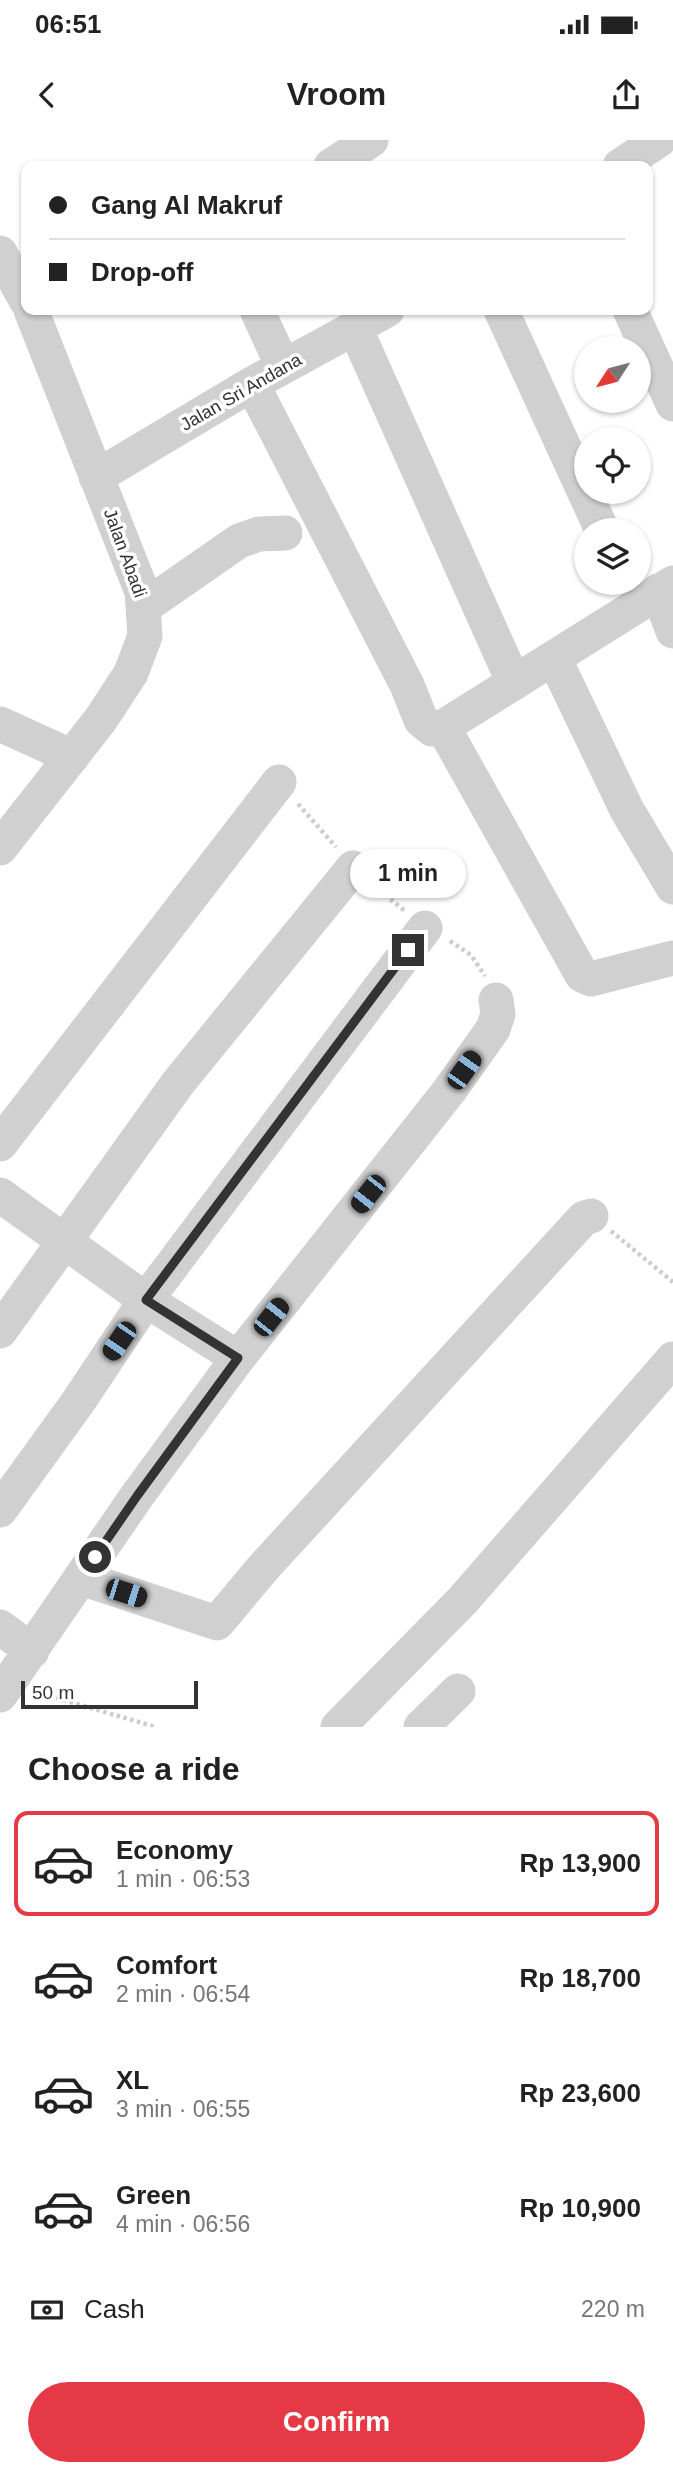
<!DOCTYPE html>
<html lang="en">
<head>
<meta charset="utf-8">
<style>
	:root { --surface:#fff; --page:#f2f2f2; --text:#222; --muted:#767676; --line:#e0e0e0; --accent:#e63946 }
	body { margin:0; font-family:Arial,sans-serif; background:var(--page); color:var(--text); height:100vh; display:flex; flex-direction:column; font-size:26px; white-space:nowrap }
	* { box-sizing:border-box; margin:0 }
	p { font-size:23px; color:var(--muted) }
	.icon { flex:none; width:38px; height:38px; fill:none; stroke:currentColor; stroke-width:2; stroke-linecap:round; stroke-linejoin:round }
	.map { position:relative; height:1587px; overflow:hidden }
	.side { display:flex; flex-direction:column; background:var(--surface); flex:1 }
	.side>* { flex:none }
	.guide { position:absolute; left:21px; top:21px; width:632px; height:154px; border-radius:14px; box-shadow:0 2px 5px #0004; display:grid; align-content:center; height:154px; padding:0 28px; background:var(--surface) }
	.needle { width:46px; rotate:234deg }
	.tools { position:absolute; left:574px; top:196px; display:grid; gap:14px }
	.tools a { display:grid; place-items:center; width:77px; height:77px; border-radius:50%; background:var(--surface); box-shadow:0 2px 5px #0004; font-size:35px }
	.scale { position:absolute; left:21px; bottom:18px; width:177px; box-sizing:border-box; padding-left:7px; border:4px solid #333; border-top:0; font-size:19px; line-height:24px; white-space:nowrap; color:#333; -webkit-text-stroke:5px #fff; paint-order:stroke }
	.end { position:absolute; width:32px; height:32px; margin:-16px; border:9px solid #333; background:#fff; box-shadow:0 0 0 4px #fff }
	.from { border-radius:50% }
	.bubble { position:absolute; height:49px; border-radius:24px; background:var(--surface); box-shadow:0 2px 5px #0004; font-size:23px; font-weight:700; line-height:49px; text-align:center }
	.car { position:absolute; width:21px; height:42px; margin:-21px -10px; border-radius:9px; box-shadow:0 0 5px 2px #0007; background:linear-gradient(#222 24%,#8ab4d8 0 40%,#222 0 76%,#8ab4d8 0 86%,#222 0) }
	.guide b { display:flex; align-items:center; gap:24px; height:66px; font-size:26px }
	.guide b+b { border-top:2px solid var(--line) }
	.guide i { width:18px; height:18px; background:var(--text) }
	ul { padding:0; list-style:none }
	li { display:flex; align-items:center; gap:21px; height:105px; margin:0 14px 10px; padding:0 14px; border:4px solid transparent; border-radius:14px }
	li div { flex:1 }
	li b { display:block; font-size:26px }
	li em { font-style:normal; font-weight:700 }
	li.active { border-color:var(--accent) }
	li>.icon { width:63px; height:63px; stroke-width:1.5 }
	h2 { padding:0 28px; font-size:32px; line-height:84px }
	.pay { display:flex; align-items:center; gap:18px; height:77px; padding:0 28px; font-size:26px }
	.pay p { margin-inline-start:auto }
	.cta { display:flex; gap:14px; margin-top:auto; padding:14px 28px }
	.cta a { flex:1; height:80px; border-radius:42px; background:var(--accent); color:#fff; font-size:28px; font-weight:700; line-height:80px; text-align:center }
	.status { display:flex; justify-content:space-between; align-items:center; height:49px; padding:0 35px; background:var(--surface); direction:ltr }
	.status svg { height:19px; fill:currentColor }
	header { display:flex; justify-content:space-between; align-items:center; height:91px; padding:0 28px; background:var(--surface); font-size:32px; font-weight:700 }
	.map>svg:first-child { display:block }
</style>
</head>
<body>
<div class="status"><b>06:51</b><svg viewBox="0 0 49 12"><path d="M0 12V9h3v3zM5 12V6h3v6zM10 12V3h3v9zM15 12V0h3v12zM26 1h20v11H26zM47 4h2v5h-2z"/></svg></div>
<header><svg class="icon" aria-label="back" viewBox="0 0 24 24"><path d="M15 5l-7 7 7 7"/></svg>Vroom<svg class="icon" aria-label="share" viewBox="0 0 24 24"><path d="M12 15V3M7 8l5-5 5 5M5 13v7h14v-7"/></svg></header>
<div class="map">
<svg width="673" height="1587" viewBox="0 0 673 1587">
	<rect width="100%" height="100%" fill="#fff"/>
	<g fill="none" stroke-linecap="round" stroke-linejoin="round">
		<path stroke="#cdcdcd" stroke-width="4.5" stroke-dasharray="3.5 3.5" stroke-linecap="butt" d="M298 664 336 707
			M374 746 405 771
			M450 801 471 815 485 836
			M611 1091 673 1142
			M36 1552 156 1587"/>
		<path stroke="#d0d0d0" stroke-width="35" d="M331 26 371 0
			M620 26 659 0
			M0 113 26 160
			M257 170 283 227
			M501 170 602 390
			M630 170 673 264
			M355 188 514 543
			M252 244 407 545 421 580 432 589 443 587 673 443
			M96 337 252 244 387 170
			M658 451 673 491
			M144 467 239 401 259 394 285 393
			M554 518 627 670 673 747
			M0 584 72 617
			M443 587 582 835 591 839 673 818
			M0 708 101 579 131 533 145 496 142 452 31 170
			M0 1004 279 642
			M0 1055 146 1160 238 1218
			M0 1191 178 943 353 728
			M0 1370 78 1262 146 1160 425 788
			M81 1438 217 1483 263 1428 584 1078 591 1076
			M0 1487 32 1511
			M0 1555 137 1356 238 1218 449 951 493 889 498 874 496 860
			M338 1587 463 1460 673 1219
			M421 1587 458 1551"/>
	</g>
	<g fill="none" stroke-linecap="round" stroke-linejoin="round">
		<path stroke="#333" stroke-width="9" d="M95 1417 137 1356 238 1218 146 1160 408 810"/>
	</g>
	<g text-anchor="middle" stroke-width="7" stroke-linejoin="round" paint-order="stroke">
		<g font-size="18" fill="#333" stroke="#fff">
			<text transform="translate(241 252) rotate(-30)" y="6">Jalan Sri Andana</text>
			<text transform="translate(125 413) rotate(70)" y="6">Jalan Abadi</text>
		</g>
	</g>
</svg>
<div class="tools">
<a><svg class="needle" viewBox="-14 -14 28 28"><path d="M0-13l5 13h-10z" fill="#e53935"/><path d="M0 13l5-13h-10z" fill="#767676"/></svg></a>
<a><svg class="icon" aria-label="locate" viewBox="0 0 24 24"><circle cx="12" cy="12" r="6"/><path d="M12 2v4M12 18v4M2 12h4M18 12h4"/></svg></a>
<a><svg class="icon" aria-label="layers" viewBox="0 0 24 24"><path d="M12 4l9 5-9 5-9-5zM3 14l9 5 9-5"/></svg></a>
</div>
<div class="scale">50 m</div>
<i class="end from" style="left:95px;top:1417px"></i>
<i class="end" style="left:408px;top:810px"></i>
<div class="bubble" style="left:350px;top:709px;width:116px">1 min</div>
<i class="car" style="left:464px;top:930px;rotate:35deg"></i>
<i class="car" style="left:368px;top:1054px;rotate:218deg"></i>
<i class="car" style="left:271px;top:1177px;rotate:38deg"></i>
<i class="car" style="left:119px;top:1201px;rotate:214deg"></i>
<i class="car" style="left:126px;top:1453px;rotate:108deg"></i>
<div class="guide">
<b><i class="from"></i>Gang Al Makruf</b>
<b><i></i>Drop-off</b>
</div>
</div>
<section class="side">
<h2>Choose a ride</h2>
<ul>
<li class="active"><svg class="icon" aria-label="car" viewBox="0 0 24 24"><path d="M5 17H2v-5l4-1 3-4h7l3 4 3 1v5h-3M9 17h6M6 11h13"/><circle cx="7" cy="17" r="2"/><circle cx="17" cy="17" r="2"/></svg><div><b>Economy</b><p>1 min · 06:53</p></div><em>Rp 13,900</em></li>
<li><svg class="icon" aria-label="car" viewBox="0 0 24 24"><path d="M5 17H2v-5l4-1 3-4h7l3 4 3 1v5h-3M9 17h6M6 11h13"/><circle cx="7" cy="17" r="2"/><circle cx="17" cy="17" r="2"/></svg><div><b>Comfort</b><p>2 min · 06:54</p></div><em>Rp 18,700</em></li>
<li><svg class="icon" aria-label="car" viewBox="0 0 24 24"><path d="M5 17H2v-5l4-1 3-4h7l3 4 3 1v5h-3M9 17h6M6 11h13"/><circle cx="7" cy="17" r="2"/><circle cx="17" cy="17" r="2"/></svg><div><b>XL</b><p>3 min · 06:55</p></div><em>Rp 23,600</em></li>
<li><svg class="icon" aria-label="car" viewBox="0 0 24 24"><path d="M5 17H2v-5l4-1 3-4h7l3 4 3 1v5h-3M9 17h6M6 11h13"/><circle cx="7" cy="17" r="2"/><circle cx="17" cy="17" r="2"/></svg><div><b>Green</b><p>4 min · 06:56</p></div><em>Rp 10,900</em></li>
</ul>
<div class="pay"><svg class="icon" aria-label="cash" viewBox="0 0 24 24"><path d="M3 7h18v10H3z"/><circle cx="12" cy="12" r="2"/></svg>Cash<p>220 m</p></div>
<div class="cta"><a>Confirm</a></div>
</section>
</body>
</html>
